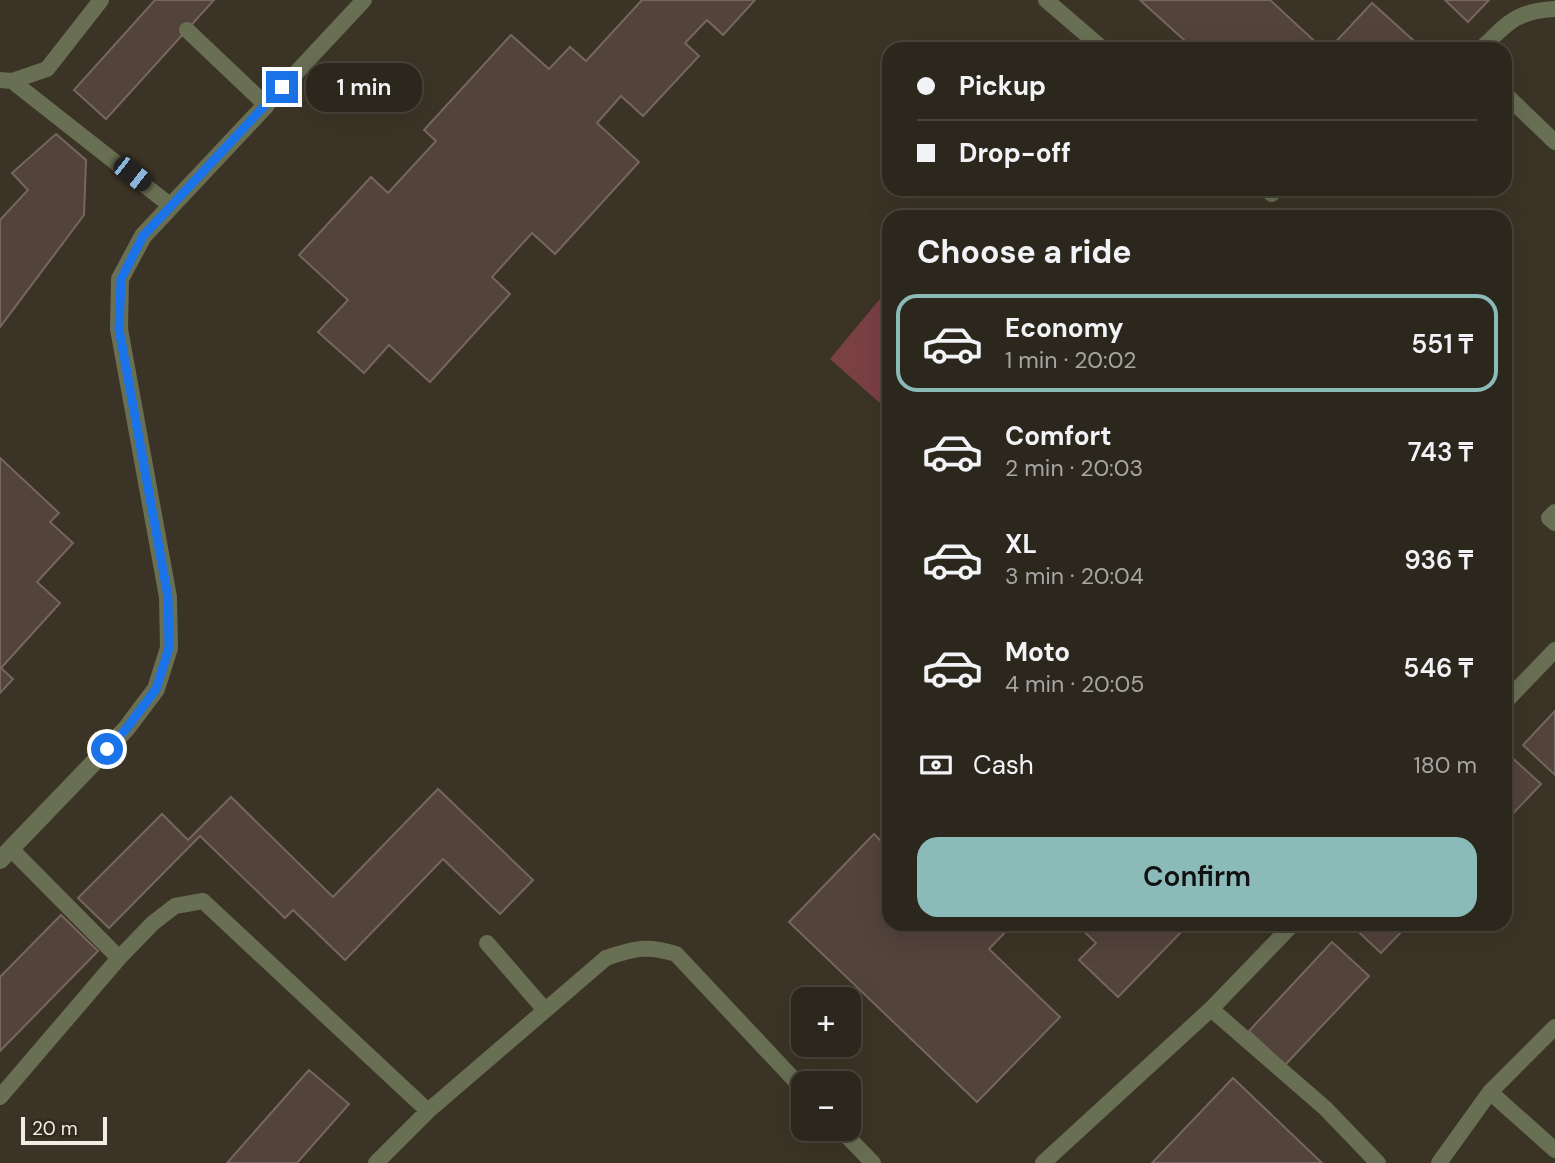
<!DOCTYPE html>
<html lang="en">
<head>
<meta charset="utf-8">
<style>
	:root { --surface:#2c271c; --page:#383329; --text:#f1f3f6; --muted:#a6a5a3; --line:#48443b; --accent:#8bbbb9 }
	body { margin:0; font-family:"DM Sans",sans-serif; background:var(--page); color:var(--text); height:100vh; display:flex; flex-direction:column; font-size:26px; white-space:nowrap }
	* { box-sizing:border-box; margin:0 }
	p { font-size:23px; color:var(--muted) }
	.icon { flex:none; width:38px; height:38px; fill:none; stroke:currentColor; stroke-width:2; stroke-linecap:round; stroke-linejoin:round }
	.map { position:relative; flex:1; overflow:hidden }
	.side { position:absolute; left:882px; top:210px; width:630px; height:721px; display:flex; flex-direction:column; background:var(--surface); border-radius:21px; box-shadow:0 7px 28px #0002,0 0 0 2px var(--line) }
	.side>* { flex:none }
	.banner { position:absolute; left:882px; top:42px; width:630px; height:154px; border-radius:21px; box-shadow:0 7px 28px #0002,0 0 0 2px var(--line); display:grid; align-content:center; height:154px; padding:0 35px; background:var(--surface) }
	.tools { position:absolute; left:791px; top:987px; display:grid; gap:14px }
	.tools a { display:grid; place-items:center; width:70px; height:70px; border-radius:14px; background:var(--surface); box-shadow:0 7px 28px #0002,0 0 0 2px var(--line); font-size:35px }
	.scale { position:absolute; left:21px; bottom:18px; width:86px; box-sizing:border-box; padding-left:7px; border:4px solid #f2ede5; border-top:0; font-size:19px; line-height:24px; white-space:nowrap; color:#f2ede5; -webkit-text-stroke:5px #312a1d; paint-order:stroke }
	.end { position:absolute; width:32px; height:32px; margin:-16px; border:9px solid #1a73e8; background:#fff; box-shadow:0 0 0 4px #fff }
	.from { border-radius:50% }
	.bubble { position:absolute; height:49px; border-radius:21px; background:var(--surface); box-shadow:0 7px 28px #0002,0 0 0 2px var(--line); font-size:23px; font-weight:600; line-height:49px; text-align:center }
	.car { position:absolute; width:21px; height:42px; margin:-21px -10px; border-radius:9px; box-shadow:0 0 5px 2px #0007; background:linear-gradient(#222 24%,#8ab4d8 0 40%,#222 0 76%,#8ab4d8 0 86%,#222 0) }
	.banner b { display:flex; align-items:center; gap:24px; height:66px; font-size:26px }
	.banner b+b { border-top:2px solid var(--line) }
	.banner i { width:18px; height:18px; background:var(--text) }
	ul { padding:0; list-style:none }
	li { display:flex; align-items:center; gap:21px; height:98px; margin:0 14px 10px; padding:0 21px; border:4px solid transparent; border-radius:21px }
	li div { flex:1 }
	li b { display:block; font-size:26px }
	li em { font-style:normal; font-weight:600 }
	li.current { border-color:var(--accent) }
	li>.icon { width:63px; height:63px; stroke-width:1.5 }
	h2 { padding:0 35px; font-size:32px; line-height:84px }
	.pay { display:flex; align-items:center; gap:18px; height:77px; padding:0 35px; font-size:26px }
	.pay p { margin-inline-start:auto }
	.cta { display:flex; gap:14px; margin-top:auto; padding:14px 35px }
	.cta a { flex:1; height:80px; border-radius:21px; background:var(--accent); color:#111; font-size:28px; font-weight:600; line-height:80px; text-align:center }
	.map>svg:first-child { display:block }
</style>
</head>
<body>
<div class="map">
<svg width="1555" height="1163" viewBox="0 0 1555 1163">
	<rect width="100%" height="100%" fill="#3b3426"/>
	<path fill="#7b4044" d="M889 288V411L830 359Z"/>
	<path fill="#52433b" stroke="#76665d" stroke-width="2" d="M155 0H214L106 119 74 90Z
		M642 0H755L723 35 707 20 685 43 699 56 643 116 621 96 597 123 639 162 555 254 532 233 492 277 510 294 430 382 389 345 364 373 318 332 348 300 299 255 371 177 388 193 436 141 424 130 511 35 549 69 570 47 586 61Z
		M1140 0H1270L1323 49H1194Z
		M1445 0H1489L1468 22Z
		M1372 3 1423 49H1329Z
		M56 134 86 160 84 215 0 327V220L28 190 12 173Z
		M0 458 59 513 50 522 73 543 37 582 60 603 1 668 13 679 0 693Z
		M1555 711V775L1523 745Z
		M1507 753 1541 784 1505 822V755Z
		M438 789 533 880 500 914 443 859 345 960 293 910 285 918 200 836 109 928 78 898 162 814 188 840 231 797 333 897Z
		M874 834 889 849V924H1013L989 949 1060 1017 977 1102 789 922Z
		M61 915 98 951 0 1051V977Z
		M1076 924H1189L1118 997 1079 960 1096 943Z
		M1350 924H1409L1381 953Z
		M1332 942 1369 976 1285 1065 1249 1031Z
		M309 1070 349 1104 297 1163H227Z
		M1233 1078 1322 1163H1152Z"/>
	<g fill="none" stroke-linecap="round" stroke-linejoin="round">
		<path stroke="#696f53" stroke-width="16" d="M1046 0 1103 49
			M187 30 266 105 364 0
			M1484 49 1485 45C1510 20 1519 11 1555 9
			M0 80 12 81 47 69 101 0
			M12 81 171 206
			M1505 94 1555 142
			M1266 189 1272 194
			M1555 512 1549 518 1555 523
			M1505 702 1555 650
			M487 943 545 1010
			M119 958 153 923 175 906 203 901 428 1111 606 958C634 948 648 945 676 954L803 1089
			M1211 1009 1325 1108 1378 1163
			M1555 1027 1490 1092 1555 1150
			M0 1097 119 958 11 849
			M840 1129 873 1163
			M376 1163 428 1111
			M1043 1163 1211 1009 1293 924
			M1439 1163 1490 1092"/>
		<path stroke="#696f53" stroke-width="18" d="M0 860 126 729 156 689 169 648 168 597 119 329 120 279 143 236 266 105"/>
	</g>
	<g fill="none" stroke-linecap="round" stroke-linejoin="round">
		<path stroke="#1a73e8" stroke-width="9" d="M107 749 126 729 156 689 169 648 168 597 119 329 121 279 143 236 282 87"/>
	</g>
</svg>
<div class="tools">
<a>+</a>
<a>−</a>
</div>
<div class="scale">20 m</div>
<i class="end from" style="left:107px;top:749px"></i>
<i class="end" style="left:282px;top:87px"></i>
<div class="bubble" style="left:306px;top:63px;width:116px">1 min</div>
<i class="car" style="left:132px;top:174px;rotate:128deg"></i>
<div class="banner">
<b><i class="from"></i>Pickup</b>
<b><i></i>Drop-off</b>
</div>
<section class="side">
<h2>Choose a ride</h2>
<ul>
<li class="current"><svg class="icon" aria-label="car" viewBox="0 0 24 24"><path d="M5 17H2v-5l4-1 3-4h7l3 4 3 1v5h-3M9 17h6M6 11h13"/><circle cx="7" cy="17" r="2"/><circle cx="17" cy="17" r="2"/></svg><div><b>Economy</b><p>1 min · 20:02</p></div><em>551 ₸</em></li>
<li><svg class="icon" aria-label="car" viewBox="0 0 24 24"><path d="M5 17H2v-5l4-1 3-4h7l3 4 3 1v5h-3M9 17h6M6 11h13"/><circle cx="7" cy="17" r="2"/><circle cx="17" cy="17" r="2"/></svg><div><b>Comfort</b><p>2 min · 20:03</p></div><em>743 ₸</em></li>
<li><svg class="icon" aria-label="car" viewBox="0 0 24 24"><path d="M5 17H2v-5l4-1 3-4h7l3 4 3 1v5h-3M9 17h6M6 11h13"/><circle cx="7" cy="17" r="2"/><circle cx="17" cy="17" r="2"/></svg><div><b>XL</b><p>3 min · 20:04</p></div><em>936 ₸</em></li>
<li><svg class="icon" aria-label="car" viewBox="0 0 24 24"><path d="M5 17H2v-5l4-1 3-4h7l3 4 3 1v5h-3M9 17h6M6 11h13"/><circle cx="7" cy="17" r="2"/><circle cx="17" cy="17" r="2"/></svg><div><b>Moto</b><p>4 min · 20:05</p></div><em>546 ₸</em></li>
</ul>
<div class="pay"><svg class="icon" aria-label="cash" viewBox="0 0 24 24"><path d="M3 7h18v10H3z"/><circle cx="12" cy="12" r="2"/></svg>Cash<p>180 m</p></div>
<div class="cta"><a>Confirm</a></div>
</section>
</div>
</body>
</html>
